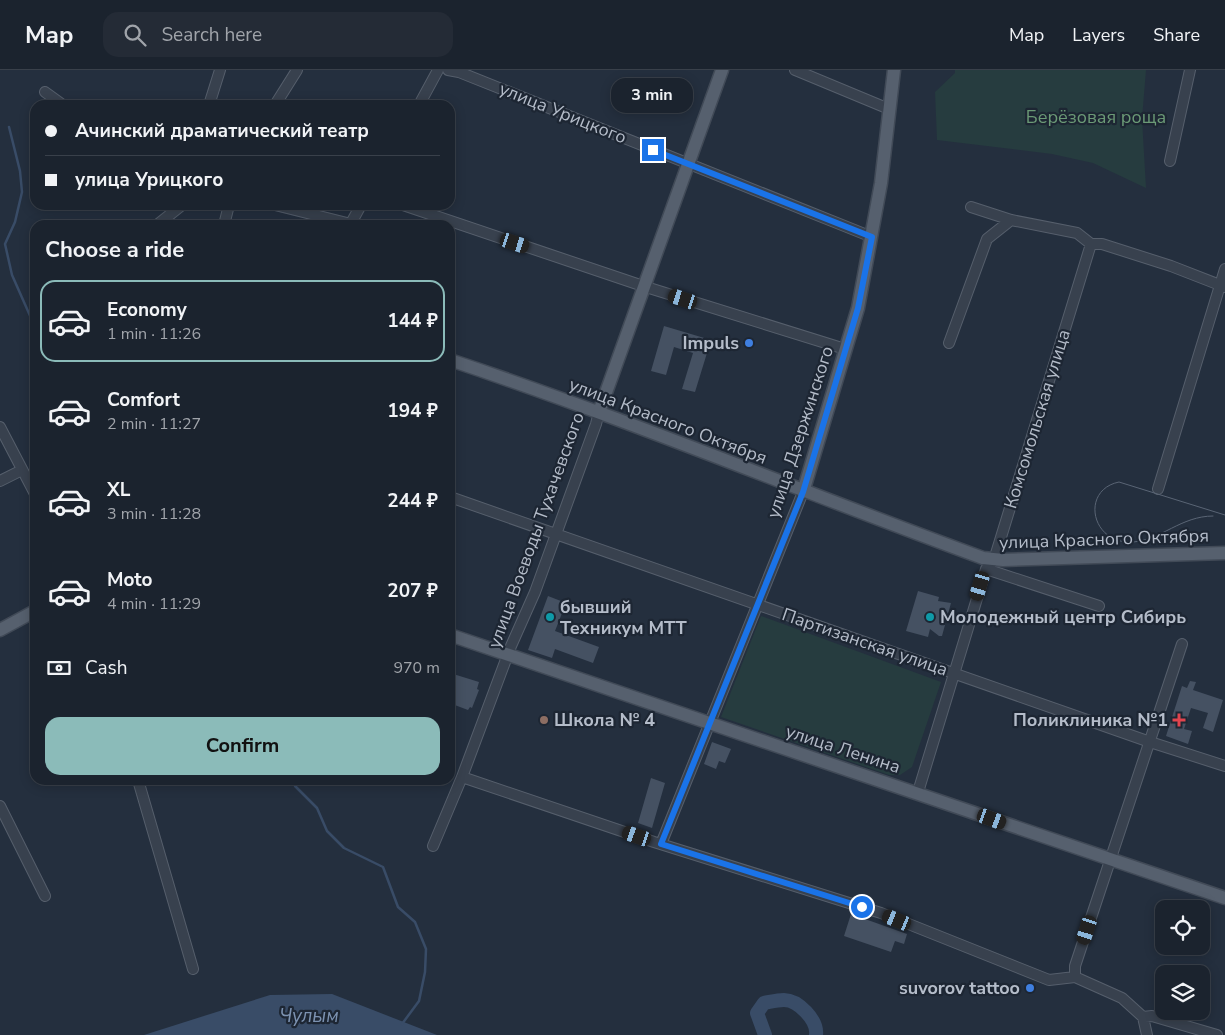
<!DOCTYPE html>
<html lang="en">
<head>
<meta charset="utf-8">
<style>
	:root { --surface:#1b232e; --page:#242b36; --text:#f1f3f6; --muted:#a0a4aa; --line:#39404a; --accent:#8bbbb9 }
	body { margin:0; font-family:"Nunito Sans",sans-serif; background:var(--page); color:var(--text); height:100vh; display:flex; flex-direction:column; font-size:19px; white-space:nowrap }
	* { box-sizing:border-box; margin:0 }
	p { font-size:16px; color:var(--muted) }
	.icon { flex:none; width:28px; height:28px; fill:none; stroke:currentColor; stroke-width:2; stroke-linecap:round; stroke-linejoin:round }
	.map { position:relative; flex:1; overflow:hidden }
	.sheet { position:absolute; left:30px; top:150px; width:425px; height:565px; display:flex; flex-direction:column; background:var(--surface); border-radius:15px; box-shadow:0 2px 12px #0003,0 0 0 1px var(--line) }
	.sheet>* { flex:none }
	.hud { position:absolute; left:30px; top:30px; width:425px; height:110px; border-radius:15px; box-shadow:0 2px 12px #0003,0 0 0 1px var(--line); display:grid; align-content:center; height:110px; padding:0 15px; background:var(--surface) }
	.fabs { position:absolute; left:1155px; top:830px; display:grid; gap:10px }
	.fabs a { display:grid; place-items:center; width:55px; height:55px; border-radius:10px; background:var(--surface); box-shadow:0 2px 12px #0003,0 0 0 1px var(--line); font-size:25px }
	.end { position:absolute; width:22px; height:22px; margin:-11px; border:6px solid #1a73e8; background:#fff; box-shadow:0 0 0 2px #fff }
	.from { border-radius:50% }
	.bubble { position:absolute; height:35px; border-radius:15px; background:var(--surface); box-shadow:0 2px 12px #0003,0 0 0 1px var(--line); font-size:16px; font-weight:700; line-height:35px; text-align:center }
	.car { position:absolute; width:15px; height:30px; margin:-15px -8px; border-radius:6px; box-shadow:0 0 4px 1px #0007; background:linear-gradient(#222 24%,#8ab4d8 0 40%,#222 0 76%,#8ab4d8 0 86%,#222 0) }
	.hud b { display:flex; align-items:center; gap:18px; height:48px; font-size:19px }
	.hud b+b { border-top:1px solid var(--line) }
	.hud i { width:12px; height:12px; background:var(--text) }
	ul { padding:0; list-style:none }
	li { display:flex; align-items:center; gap:15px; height:82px; margin:0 10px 8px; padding:0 5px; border:2px solid transparent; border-radius:15px }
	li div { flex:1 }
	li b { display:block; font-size:19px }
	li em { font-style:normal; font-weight:700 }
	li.selected { border-color:var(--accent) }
	li>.icon { width:45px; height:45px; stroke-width:1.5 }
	h2 { padding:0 15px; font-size:22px; line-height:60px }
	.pay { display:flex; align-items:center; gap:12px; height:55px; padding:0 15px; font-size:19px }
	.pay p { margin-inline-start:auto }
	.primary-button { display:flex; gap:10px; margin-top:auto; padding:10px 15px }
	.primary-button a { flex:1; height:58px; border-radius:15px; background:var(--accent); color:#111; font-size:20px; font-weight:700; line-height:58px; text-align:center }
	header { display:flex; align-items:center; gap:30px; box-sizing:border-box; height:70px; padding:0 25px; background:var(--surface); border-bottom:1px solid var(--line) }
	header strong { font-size:24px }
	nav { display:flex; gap:28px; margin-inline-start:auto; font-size:18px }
	.search { width:350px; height:45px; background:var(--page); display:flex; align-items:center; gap:12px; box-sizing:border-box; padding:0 18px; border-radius:15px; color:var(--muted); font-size:19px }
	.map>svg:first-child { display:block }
</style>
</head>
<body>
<header>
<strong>Map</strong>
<div class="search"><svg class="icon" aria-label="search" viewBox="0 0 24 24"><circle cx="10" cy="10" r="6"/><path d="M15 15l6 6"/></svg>Search here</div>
<nav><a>Map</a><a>Layers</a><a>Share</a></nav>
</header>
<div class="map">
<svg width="1225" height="965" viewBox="0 0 1225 965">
	<rect width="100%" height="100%" fill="#242f3e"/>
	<path fill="#263c3f" d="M955 0H1146L1142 49 1146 118 1093 93 1052 84 937 70 935 22 955 3Z
		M761 546 941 612 912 697 900 705H889L721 647Z"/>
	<path fill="#394c67" d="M332 924 437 965H144L270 925Z"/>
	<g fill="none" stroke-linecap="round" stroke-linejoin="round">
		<path stroke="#394c67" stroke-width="2.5" d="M9 57 20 101 22 122 15 152 5 174 12 205 35 257
			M294 710 295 716 317 738 327 761 344 778 383 797 398 837 415 852 426 879 425 902 419 931 402 954"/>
		<path stroke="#394c67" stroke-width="14" d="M765 965 757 943 764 933C770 932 777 930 784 930 798 930 818 950 816 965"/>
	</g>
	<path fill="#455162" d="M664 256 711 270 695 322 682 319 693 283 674 277 666 305 651 301Z
		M918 521 939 527 938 531 951 533 942 566H939L930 559 928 567 906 561Z
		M548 526 566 533 555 561 599 577 593 593 555 579 552 588 528 580Z
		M450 603 479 612 477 619 479 620 472 638 470 637 468 640 452 634 456 623 450 621Z
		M1190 611 1196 612 1193 620 1223 630 1213 662 1203 658 1208 643 1191 638 1184 659 1192 661 1188 674 1166 666 1182 616 1187 618Z
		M712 672 731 679 725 693 719 691 716 699 704 694Z
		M651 708 665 713 652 758 638 753Z
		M851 844 907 864 904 874 895 871 891 882 844 866Z"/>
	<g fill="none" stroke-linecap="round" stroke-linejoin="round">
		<g stroke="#565f6c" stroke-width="12">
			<path id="minor" d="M448 0 459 2 872 167
				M795 0 889 39
				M45 22 63 35
				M209 35 220 0
				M275 35 297 0
				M419 35 438 0
				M1170 91 1190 0
				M275 135 351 154
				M403 135 646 217 845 279
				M971 137 1011 150 1077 163 1091 174H1102L1171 196 1225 217
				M157 155 182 135
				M224 155 229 135
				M350 155 361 135
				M949 273 987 169 1011 150
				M0 357 35 424
				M0 411 22 400
				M1158 419 1225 199
				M450 427 1150 672 1225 696
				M986 499 1099 536
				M462 707 654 772 881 843 1049 910 1075 907 1122 928 1143 947 1147 965
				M138 710 193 899
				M918 722 986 499 994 490 1091 174
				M0 736 45 826
				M661 774 803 422
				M433 776 462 707 511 576 535 522 596 354 599 342
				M1075 907V896L1182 574
				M1143 947 1152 946 1217 965"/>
		</g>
		<g stroke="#414a57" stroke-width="15">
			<path id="major" d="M450 290C630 350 805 423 983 488L1003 490 1225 483
				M599 342 722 0
				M803 422 858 238 881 113 894 0
				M0 560 35 541
				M450 565 1225 828"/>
		</g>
		<use href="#minor" stroke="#38414e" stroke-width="10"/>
		<use href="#major" stroke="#56606e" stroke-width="12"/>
		<path stroke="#5a6575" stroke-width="1" d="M1213 446C1181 446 1161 470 1133 472 1091 475 1080 420 1119 412L1225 445"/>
	</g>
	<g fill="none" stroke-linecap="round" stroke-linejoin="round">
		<path stroke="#1a73e8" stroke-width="6" d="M653 80 872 167 858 238 803 422 661 774 862 837"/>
	</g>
	<g fill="#3f7fe0" stroke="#1d2633" stroke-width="2">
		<circle cx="749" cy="273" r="5"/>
		<circle cx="1030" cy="918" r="5"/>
	</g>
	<g fill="#0f9aa8" stroke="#1d2633" stroke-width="2">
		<circle cx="550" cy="547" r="5"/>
		<circle cx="930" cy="547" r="5"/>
	</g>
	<circle fill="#8d6e63" stroke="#1d2633" stroke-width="2" cx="544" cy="650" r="5"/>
	<path fill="#e0444e" stroke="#1d2633" stroke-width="2" d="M1176.5 642.5h5v5h5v5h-5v5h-5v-5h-5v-5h5z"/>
	<g text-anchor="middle" stroke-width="4.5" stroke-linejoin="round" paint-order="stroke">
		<g font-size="18" fill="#b4bcc9" stroke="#1d2633">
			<text transform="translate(563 43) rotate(22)" y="6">улица Урицкого</text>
			<text transform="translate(1037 349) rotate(-73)" y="6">Комсомольская улица</text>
			<text transform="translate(668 351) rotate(21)" y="6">улица Красного Октября</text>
			<text transform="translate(800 362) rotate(-72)" y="6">улица Дзержинского</text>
			<text transform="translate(536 460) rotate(-70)" y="6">улица Воеводы Тухачевского</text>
			<text transform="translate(1104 469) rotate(-2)" y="6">улица Красного Октября</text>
			<text transform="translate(865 572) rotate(19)" y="6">Партизанская улица</text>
			<text transform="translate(843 679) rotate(18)" y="6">улица Ленина</text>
		</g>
		<g font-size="18" fill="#6b9a76" stroke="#1d2633">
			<text x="1096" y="53">Берёзовая роща</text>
		</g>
		<g font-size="18" font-weight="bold" fill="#b4bcc9" stroke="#1d2633" text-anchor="end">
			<text x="739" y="279">Impuls</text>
			<text x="560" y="543" text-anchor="start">бывший<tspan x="560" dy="21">Техникум МТТ</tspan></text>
			<text x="940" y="553" text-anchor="start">Молодежный центр Сибирь</text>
			<text x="554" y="656" text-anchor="start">Школа № 4</text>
			<text x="1168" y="656">Поликлиника №1</text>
			<text x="1020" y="924">suvorov tattoo</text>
		</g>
		<g font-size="19" font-style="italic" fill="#7c92b1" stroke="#1d2633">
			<text x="309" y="952">Чулым</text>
		</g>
	</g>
</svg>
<div class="fabs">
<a><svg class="icon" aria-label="locate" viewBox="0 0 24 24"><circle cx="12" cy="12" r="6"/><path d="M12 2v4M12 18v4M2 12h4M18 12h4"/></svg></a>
<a><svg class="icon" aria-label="layers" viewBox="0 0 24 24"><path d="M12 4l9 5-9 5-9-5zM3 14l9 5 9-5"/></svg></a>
</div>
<i class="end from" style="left:862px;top:837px"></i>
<i class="end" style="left:653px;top:80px"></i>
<div class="bubble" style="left:611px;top:8px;width:82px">3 min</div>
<i class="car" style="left:515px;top:173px;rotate:108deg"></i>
<i class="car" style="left:683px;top:229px;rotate:288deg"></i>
<i class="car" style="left:980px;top:516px;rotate:197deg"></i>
<i class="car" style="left:992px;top:749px;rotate:110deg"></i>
<i class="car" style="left:637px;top:766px;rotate:289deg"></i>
<i class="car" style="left:897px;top:850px;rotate:292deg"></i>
<i class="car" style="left:1087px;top:860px;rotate:198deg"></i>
<div class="hud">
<b><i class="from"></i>Ачинский драматический театр</b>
<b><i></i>улица Урицкого</b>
</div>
<section class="sheet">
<h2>Choose a ride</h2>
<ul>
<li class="selected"><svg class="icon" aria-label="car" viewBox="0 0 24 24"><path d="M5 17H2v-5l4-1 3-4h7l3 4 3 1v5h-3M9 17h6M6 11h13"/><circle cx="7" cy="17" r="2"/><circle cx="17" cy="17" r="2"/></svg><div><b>Economy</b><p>1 min · 11:26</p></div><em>144 ₽</em></li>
<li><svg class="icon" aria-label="car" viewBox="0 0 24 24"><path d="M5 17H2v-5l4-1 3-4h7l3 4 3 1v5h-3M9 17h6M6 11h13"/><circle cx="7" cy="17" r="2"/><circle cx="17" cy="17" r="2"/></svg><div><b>Comfort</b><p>2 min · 11:27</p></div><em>194 ₽</em></li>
<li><svg class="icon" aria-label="car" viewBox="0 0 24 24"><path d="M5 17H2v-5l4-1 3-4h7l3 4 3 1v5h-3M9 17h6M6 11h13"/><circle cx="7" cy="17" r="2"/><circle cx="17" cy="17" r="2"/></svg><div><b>XL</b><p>3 min · 11:28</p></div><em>244 ₽</em></li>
<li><svg class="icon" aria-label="car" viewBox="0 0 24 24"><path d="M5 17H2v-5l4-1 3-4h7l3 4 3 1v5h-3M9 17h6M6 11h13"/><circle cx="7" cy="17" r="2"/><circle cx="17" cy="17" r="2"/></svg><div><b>Moto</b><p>4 min · 11:29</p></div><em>207 ₽</em></li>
</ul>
<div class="pay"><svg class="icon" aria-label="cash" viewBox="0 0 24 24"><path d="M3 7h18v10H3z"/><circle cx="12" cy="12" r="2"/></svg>Cash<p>970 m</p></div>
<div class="primary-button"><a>Confirm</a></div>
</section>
</div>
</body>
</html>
